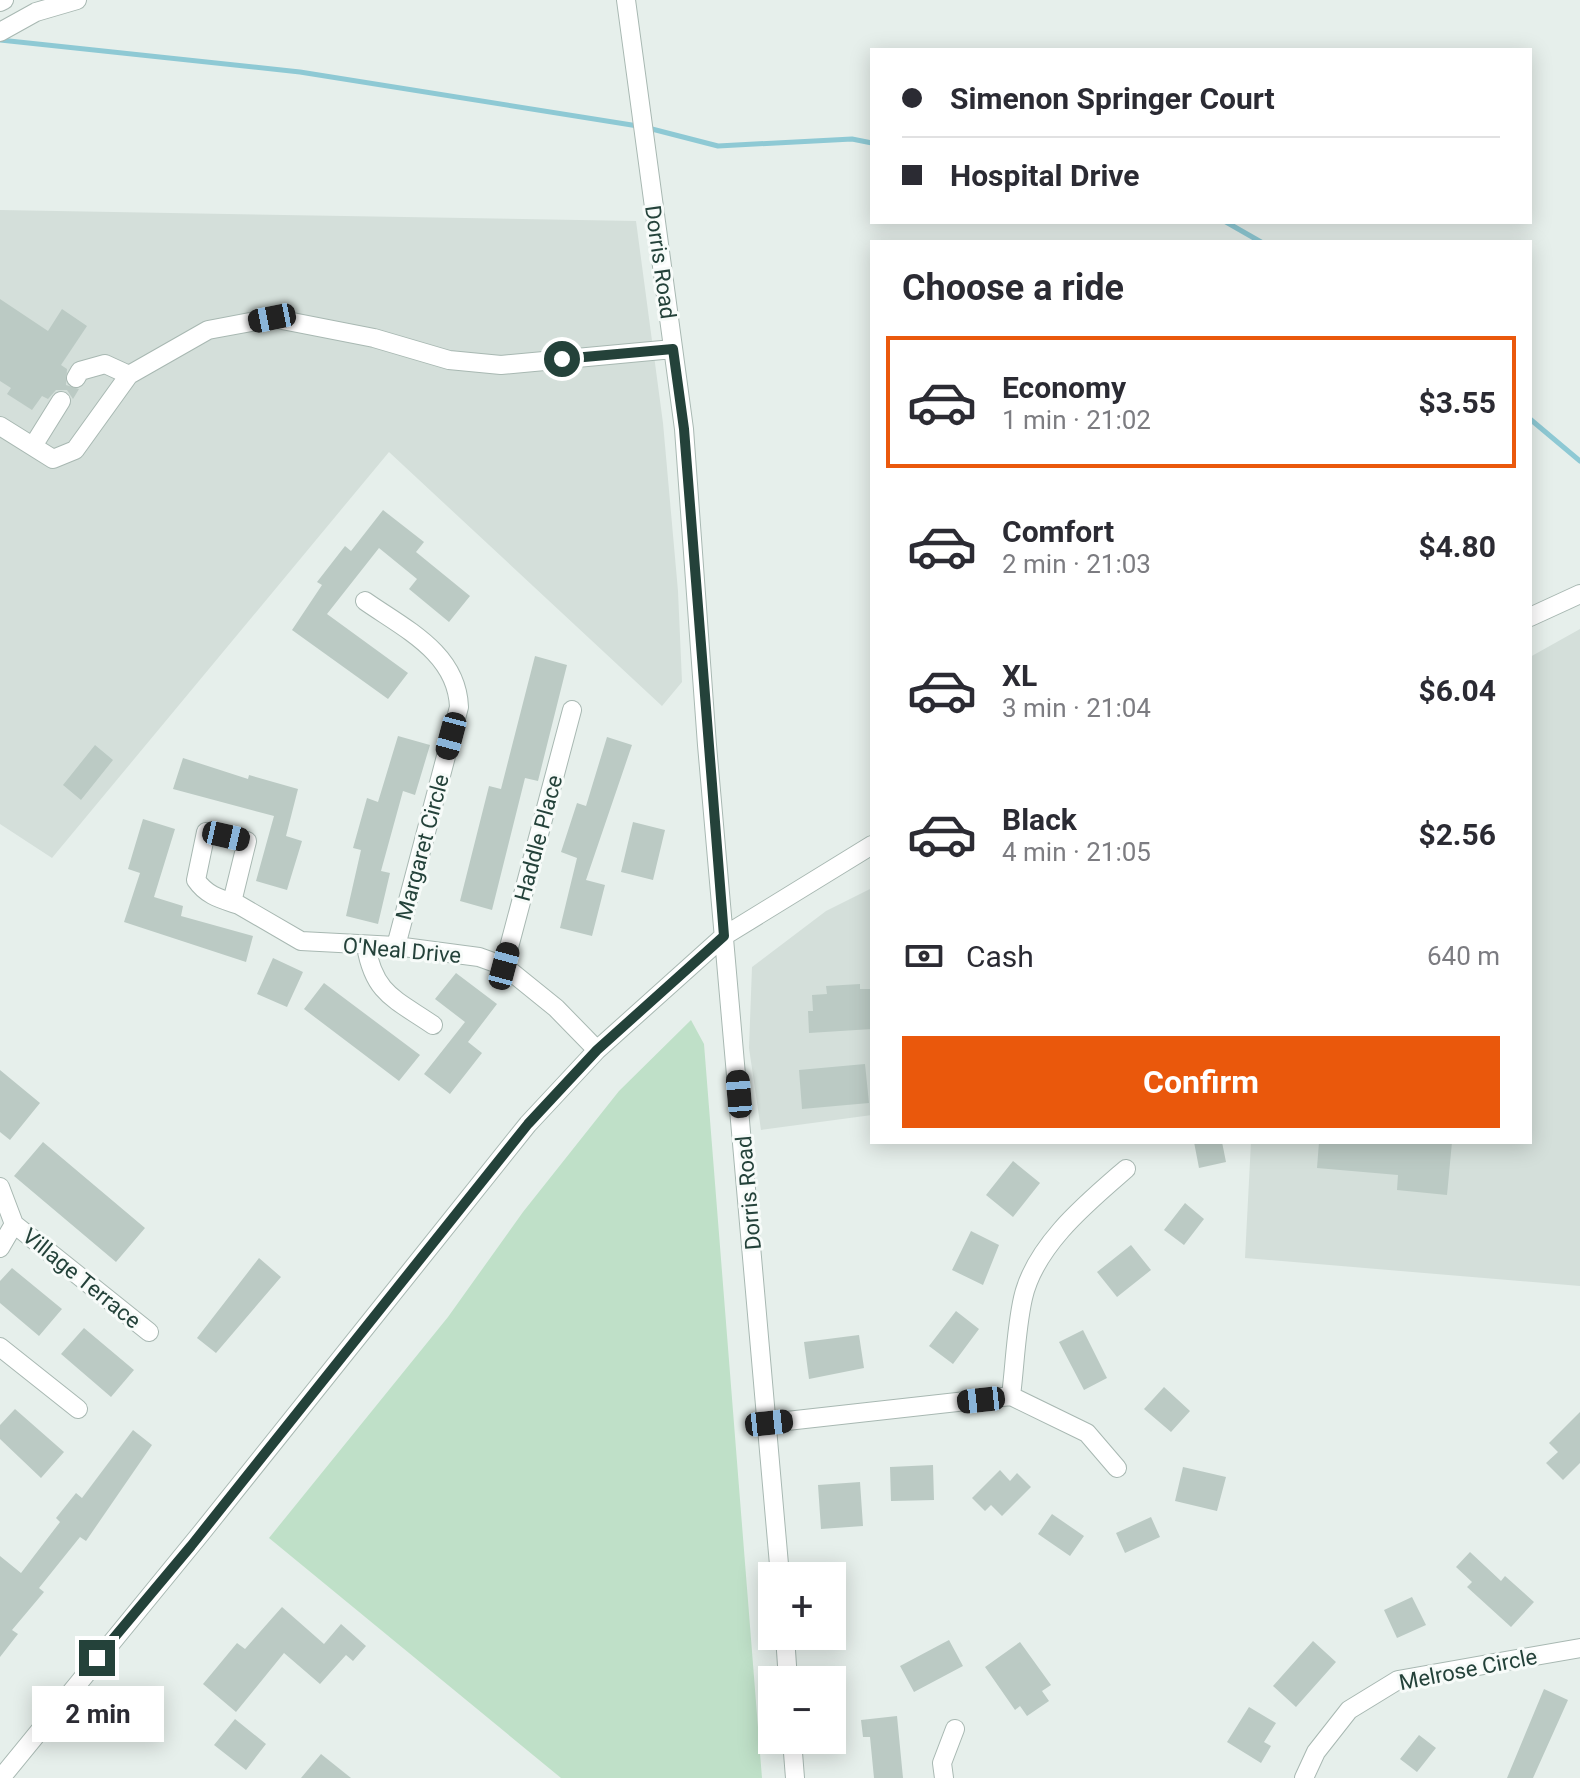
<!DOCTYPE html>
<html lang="en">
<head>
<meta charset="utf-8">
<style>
	:root { --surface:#fff; --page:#f7f7f7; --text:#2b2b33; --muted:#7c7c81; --line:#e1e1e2; --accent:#ea580c }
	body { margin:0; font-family:Roboto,sans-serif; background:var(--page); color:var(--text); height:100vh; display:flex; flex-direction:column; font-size:30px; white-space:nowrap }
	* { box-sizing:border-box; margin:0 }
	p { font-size:26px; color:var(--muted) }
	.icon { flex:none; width:44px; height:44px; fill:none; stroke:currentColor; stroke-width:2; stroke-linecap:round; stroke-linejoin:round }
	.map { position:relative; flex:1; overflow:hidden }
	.details { position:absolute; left:870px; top:240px; width:662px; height:904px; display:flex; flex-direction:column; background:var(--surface); border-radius:0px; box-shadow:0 4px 20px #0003 }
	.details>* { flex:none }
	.guide { position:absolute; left:870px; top:48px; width:662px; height:176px; border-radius:0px; box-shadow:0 4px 20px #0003; display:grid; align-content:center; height:176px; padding:0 32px; background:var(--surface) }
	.tools { position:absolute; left:758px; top:1562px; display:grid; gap:16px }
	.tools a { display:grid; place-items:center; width:88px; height:88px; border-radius:0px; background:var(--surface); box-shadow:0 4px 20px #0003; font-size:40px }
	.end { position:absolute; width:36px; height:36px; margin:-18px; border:10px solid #24423a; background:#fff; box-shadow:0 0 0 4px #fff }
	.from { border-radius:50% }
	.bubble { position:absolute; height:56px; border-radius:0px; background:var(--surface); box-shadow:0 4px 20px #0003; font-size:26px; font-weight:700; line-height:56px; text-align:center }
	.car { position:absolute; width:24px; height:48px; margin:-24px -12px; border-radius:10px; box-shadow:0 0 6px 2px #0007; background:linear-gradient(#222 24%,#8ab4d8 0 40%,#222 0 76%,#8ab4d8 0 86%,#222 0) }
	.guide b { display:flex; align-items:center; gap:28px; height:76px; font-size:30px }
	.guide b+b { border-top:2px solid var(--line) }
	.guide i { width:20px; height:20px; background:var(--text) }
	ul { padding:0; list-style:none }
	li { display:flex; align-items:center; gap:24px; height:132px; margin:0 16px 12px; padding:0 16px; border:4px solid transparent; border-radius:0px }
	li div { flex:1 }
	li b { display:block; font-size:30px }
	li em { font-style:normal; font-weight:700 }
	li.on { border-color:var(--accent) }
	li>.icon { width:72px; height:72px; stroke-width:1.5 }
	h2 { padding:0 32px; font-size:36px; line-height:96px }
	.pay { display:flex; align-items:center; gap:20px; height:88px; padding:0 32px; font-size:30px }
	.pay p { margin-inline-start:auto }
	.cta { display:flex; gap:16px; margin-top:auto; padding:16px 32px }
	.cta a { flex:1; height:92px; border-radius:0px; background:var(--accent); color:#fff; font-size:32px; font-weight:700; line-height:92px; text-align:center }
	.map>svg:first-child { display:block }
</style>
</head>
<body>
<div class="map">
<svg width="1580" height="1778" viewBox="0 0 1580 1778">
	<rect width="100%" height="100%" fill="#e6efeb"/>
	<path fill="#d4dfda" d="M0 210 636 221 663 423 678 591 682 682 662 706 389 452 52 858 0 824Z
		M1580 629V1286L1245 1258 1251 1142H1530V657Z
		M872 888V1115L761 1130 749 1048 752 967 826 911Z"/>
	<path fill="#bfe0c8" d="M691 1020 704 1044 762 1778H561L269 1538 448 1317 523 1212 619 1091Z"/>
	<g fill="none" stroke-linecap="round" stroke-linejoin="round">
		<path stroke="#8ec9d4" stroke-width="5" d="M0 40 300 72 638 126
			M648 128 718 146 852 139 872 143
			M1226 222 1261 242
			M1530 419 1580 461"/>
	</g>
	<path fill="#bbcac4" d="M0 299 48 331 62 309 87 326 61 365 67 369 66 385 79 389 73 399 67 390H56L48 399 42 396 32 410 7 394 11 388 0 381Z
		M383 510 424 542 416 552 470 596 449 622 409 589 417 579 379 548 327 614 408 673 388 699 292 630 322 585 317 582 345 546 351 551Z
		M535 656 567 665 538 781 525 778 492 910 460 901 489 786 501 789Z
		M398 736 430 745 415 795 403 791 381 871 390 873 378 924 346 916 361 850 353 848 367 798 378 802Z
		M607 737 632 745 586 880 605 885 592 936 560 928 577 858 561 852 577 803 586 806Z
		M95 745 113 760 81 800 63 785Z
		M183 758 248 779 249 775 298 789 286 836 302 841 287 890 256 881 274 816 173 789Z
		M143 819 175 829 154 897 183 906 181 916 253 936 246 962 124 922 140 873 128 869Z
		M633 822 665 830 653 880 621 872Z
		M273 958 303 972 287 1007 257 994Z
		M456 973 497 1004 468 1042 482 1053 450 1094 424 1074 465 1022 435 999Z
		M324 983 420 1055 399 1081 304 1009Z
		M860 984V989H872V1029L809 1033 808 1011H813L812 995 827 994 826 986Z
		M865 1064 869 1103 802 1109 799 1070Z
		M0 1070 40 1103 10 1140 0 1132Z
		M43 1142 145 1228 116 1262 14 1176Z
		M1194 1142H1222L1226 1162 1199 1168Z
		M1319 1142H1452L1447 1195 1397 1190 1398 1175 1317 1168Z
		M1013 1161 1040 1183 1013 1217 986 1195Z
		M1185 1203 1204 1219 1184 1245 1164 1230Z
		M971 1231 999 1245 983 1285 952 1270Z
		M1131 1245 1151 1270 1117 1297 1097 1272Z
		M259 1258 281 1277 216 1353 197 1338Z
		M12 1268 62 1309 39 1336 0 1303V1281Z
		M956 1311 979 1329 953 1364 929 1346Z
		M84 1328 134 1370 111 1397 61 1354Z
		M1083 1330 1107 1378 1084 1390 1059 1342Z
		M859 1335 864 1368 809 1379 804 1342Z
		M1164 1387 1190 1411 1171 1432 1144 1409Z
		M15 1409 64 1452 41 1478 0 1439V1425Z
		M1580 1412V1463L1563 1480 1546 1463 1558 1452 1549 1443Z
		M133 1430 152 1445 86 1541 80 1537 39 1588 44 1592 12 1630 18 1634 0 1657V1556L21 1573 60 1522 56 1518 76 1493 82 1498Z
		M933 1465 934 1500 891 1501 890 1467Z
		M1183 1467 1226 1477 1217 1511 1175 1501Z
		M1000 1470 1010 1481 1017 1473 1031 1487 1002 1516 991 1505 985 1511 972 1498Z
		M860 1482 863 1526 821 1529 818 1485Z
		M1052 1514 1084 1536 1070 1556 1038 1534Z
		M1151 1517 1160 1537 1125 1553 1116 1533Z
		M1470 1552 1501 1581 1505 1576 1534 1602 1511 1627 1467 1587 1472 1582 1456 1567Z
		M1412 1597 1426 1625 1397 1638 1384 1610Z
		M282 1607 324 1644 341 1624 366 1646 353 1661 346 1655 320 1684 284 1653 236 1712 203 1684 237 1643 245 1649Z
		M949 1640 963 1666 914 1692 900 1666Z
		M1313 1641 1336 1662 1296 1707 1273 1686Z
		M1020 1642 1051 1685 1042 1691 1049 1701 1027 1716 1020 1706 1015 1710 985 1667Z
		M1544 1689 1568 1700 1533 1778H1507Z
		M1249 1707 1276 1723 1264 1742 1271 1746 1261 1763 1227 1742Z
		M897 1716 903 1778H874L870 1737H863L861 1720Z
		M235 1719 266 1744 246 1770 214 1745Z
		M1419 1735 1436 1748 1417 1772 1400 1759Z
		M321 1754 351 1778H301Z"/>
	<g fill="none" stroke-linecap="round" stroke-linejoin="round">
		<g stroke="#a8b8b2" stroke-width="20">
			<path id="minor" d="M626 0 684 429 707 745 780 1576
				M0 2 4 0
				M0 32 36 12 77 0
				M76 378 80 371 105 364 129 375
				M0 426 53 459 75 450 129 375 208 330 272 318 374 338 449 360 501 365 673 349
				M33 446 61 401
				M365 601C405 629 457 653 459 707L396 946
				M1530 617 1580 594
				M232 902 247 841 206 832 196 880C207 896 221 899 239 905L301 941 396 946 479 957 504 966 556 1008 597 1050
				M366 946C374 994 395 999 433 1025
				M504 966 572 710
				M0 1187 14 1224 149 1332
				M0 1248 14 1224
				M0 1347 78 1409
				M1011 1396C1015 1364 1016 1329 1023 1298 1035 1245 1088 1202 1126 1169
				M769 1423 1011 1396 1087 1433 1117 1468
				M785 1636 788 1680
				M792 1740 795 1778
				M1 1778 202 1532 528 1124 597 1050 724 936 872 845
				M944 1778 942 1763 955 1729
				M1304 1778 1316 1752 1349 1710 1398 1680 1580 1648"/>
		</g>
		<use href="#minor" stroke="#fff" stroke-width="18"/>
	</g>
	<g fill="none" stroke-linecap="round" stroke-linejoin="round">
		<path stroke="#24423a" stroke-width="10" d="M97 1658 191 1546 528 1124 597 1050 724 936 684 429 673 349 562 359"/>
	</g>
	<g text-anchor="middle" stroke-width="6" stroke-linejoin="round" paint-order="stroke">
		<g font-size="22" fill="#24423a" stroke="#f7fbf9">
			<text transform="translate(661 262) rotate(82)" y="8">Dorris Road</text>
			<text transform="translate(538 838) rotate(-75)" y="8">Haddle Place</text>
			<text transform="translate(422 847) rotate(-75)" y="8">Margaret Circle</text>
			<text transform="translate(402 950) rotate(5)" y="8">O'Neal Drive</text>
			<text transform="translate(748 1193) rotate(-95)" y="8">Dorris Road</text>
			<text transform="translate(82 1278) rotate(39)" y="8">Village Terrace</text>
			<text transform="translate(1468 1669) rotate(-11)" y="8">Melrose Circle</text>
		</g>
	</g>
</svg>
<div class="tools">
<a>+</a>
<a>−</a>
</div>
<i class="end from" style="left:562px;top:359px"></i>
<i class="end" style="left:97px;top:1658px"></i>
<div class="bubble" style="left:32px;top:1686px;width:132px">2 min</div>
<i class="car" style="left:272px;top:318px;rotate:259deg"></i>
<i class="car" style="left:451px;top:736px;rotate:195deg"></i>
<i class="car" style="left:226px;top:836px;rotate:103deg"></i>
<i class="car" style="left:504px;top:966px;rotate:15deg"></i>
<i class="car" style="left:739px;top:1094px;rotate:355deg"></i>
<i class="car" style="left:981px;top:1400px;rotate:264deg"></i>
<i class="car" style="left:769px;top:1423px;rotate:84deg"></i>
<div class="guide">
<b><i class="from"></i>Simenon Springer Court</b>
<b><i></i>Hospital Drive</b>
</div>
<section class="details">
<h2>Choose a ride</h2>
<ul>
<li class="on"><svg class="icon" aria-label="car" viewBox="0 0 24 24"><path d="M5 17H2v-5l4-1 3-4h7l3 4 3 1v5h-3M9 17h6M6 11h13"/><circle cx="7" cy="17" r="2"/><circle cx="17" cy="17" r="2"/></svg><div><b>Economy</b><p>1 min · 21:02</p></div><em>$3.55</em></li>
<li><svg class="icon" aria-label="car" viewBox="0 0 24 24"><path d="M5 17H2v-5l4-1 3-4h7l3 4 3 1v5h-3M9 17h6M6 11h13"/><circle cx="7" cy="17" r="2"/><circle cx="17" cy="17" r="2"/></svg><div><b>Comfort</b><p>2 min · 21:03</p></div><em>$4.80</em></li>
<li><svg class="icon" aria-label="car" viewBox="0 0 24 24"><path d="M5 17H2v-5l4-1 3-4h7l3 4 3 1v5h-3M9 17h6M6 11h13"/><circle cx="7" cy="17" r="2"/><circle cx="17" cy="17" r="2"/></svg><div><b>XL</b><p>3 min · 21:04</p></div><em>$6.04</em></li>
<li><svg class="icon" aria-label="car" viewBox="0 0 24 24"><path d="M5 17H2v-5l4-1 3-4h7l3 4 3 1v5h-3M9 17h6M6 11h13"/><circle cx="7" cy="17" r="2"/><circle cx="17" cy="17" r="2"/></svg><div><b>Black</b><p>4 min · 21:05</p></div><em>$2.56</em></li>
</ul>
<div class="pay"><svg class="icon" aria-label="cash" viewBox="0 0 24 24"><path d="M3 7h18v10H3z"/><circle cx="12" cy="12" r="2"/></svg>Cash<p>640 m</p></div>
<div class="cta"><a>Confirm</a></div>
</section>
</div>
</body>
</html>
